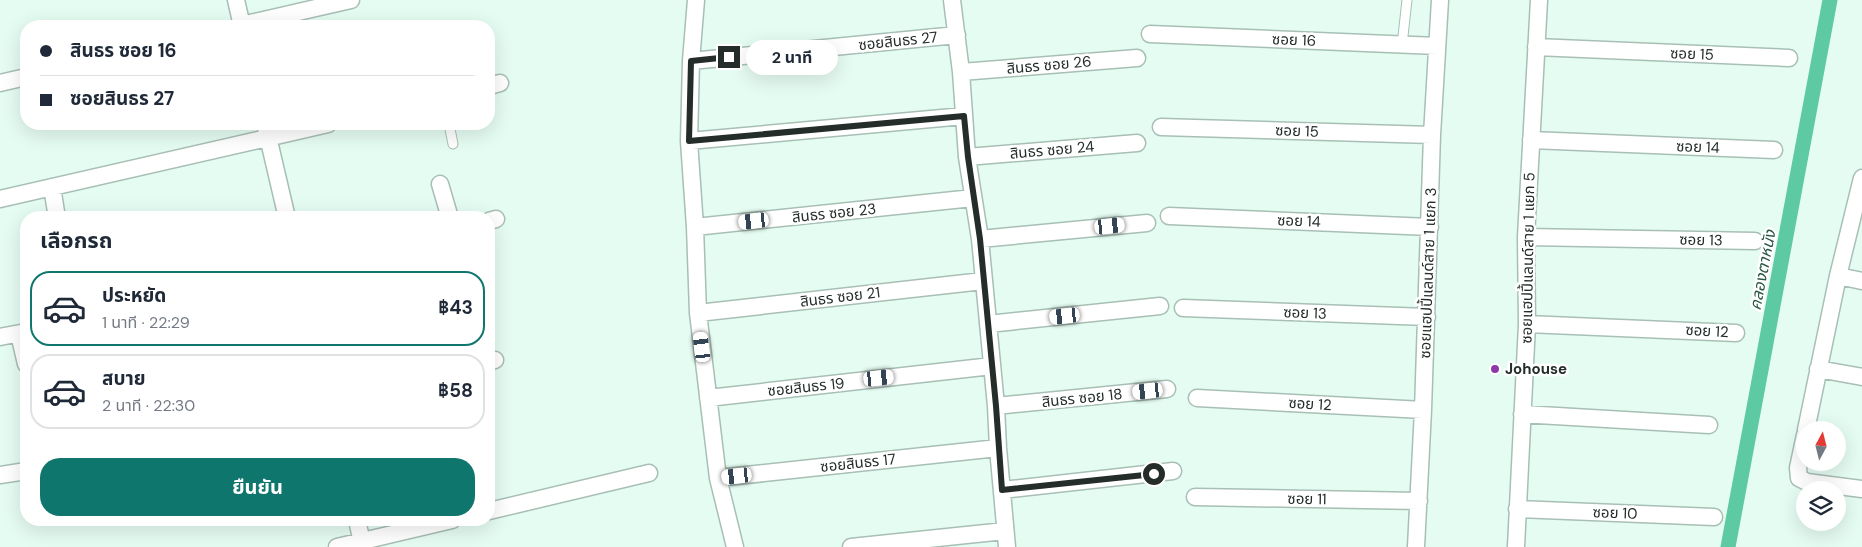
<!DOCTYPE html>
<html lang="th">
<head>
<meta charset="utf-8">
<style>
	:root { --surface:#fff; --page:#f2f2f3; --text:#1f2937; --muted:#747a83; --line:#e0e1e3; --accent:#0f766e }
	body { margin:0; font-family:"DM Sans","Noto Sans Thai",sans-serif; background:var(--page); color:var(--text); height:100vh; display:flex; flex-direction:column; font-size:19px; white-space:nowrap }
	* { box-sizing:border-box; margin:0 }
	p { font-size:16px; color:var(--muted) }
	.icon { flex:none; width:28px; height:28px; fill:none; stroke:currentColor; stroke-width:2; stroke-linecap:round; stroke-linejoin:round }
	.map { position:relative; flex:1; overflow:hidden }
	.drawer { position:absolute; left:20px; top:211px; width:475px; height:315px; display:flex; flex-direction:column; background:var(--surface); border-radius:20px; box-shadow:0 5px 20px #0002 }
	.drawer>* { flex:none }
	.hud { position:absolute; left:20px; top:20px; width:475px; height:110px; border-radius:20px; box-shadow:0 5px 20px #0002; display:grid; align-content:center; height:110px; padding:0 20px; background:var(--surface) }
	.needle { width:32px; rotate:7deg }
	.fabs { position:absolute; left:1796px; top:421px; display:grid; gap:10px }
	.fabs a { display:grid; place-items:center; width:50px; height:50px; border-radius:50%; background:var(--surface); box-shadow:0 5px 20px #0002; font-size:25px }
	.end { position:absolute; width:22px; height:22px; margin:-11px; border:6px solid #242d29; background:#fff; box-shadow:0 0 0 2px #fff }
	.from { border-radius:50% }
	.bubble { position:absolute; height:35px; border-radius:18px; background:var(--surface); box-shadow:0 5px 20px #0002; font-size:16px; font-weight:700; line-height:35px; text-align:center }
	.car { position:absolute; width:15px; height:30px; margin:-15px -8px; border-radius:6px; box-shadow:0 0 4px 1px #0007; background:linear-gradient(#fff 24%,#345 0 40%,#fff 0 76%,#345 0 86%,#fff 0) }
	.hud b { display:flex; align-items:center; gap:18px; height:48px; font-size:19px }
	.hud b+b { border-top:1px solid var(--line) }
	.hud i { width:12px; height:12px; background:var(--text) }
	ul { padding:0; list-style:none }
	li { display:flex; align-items:center; gap:15px; height:75px; margin:0 10px 8px; padding:0 10px; border:2px solid var(--line); border-radius:20px }
	li div { flex:1 }
	li b { display:block; font-size:19px }
	li em { font-style:normal; font-weight:700 }
	li.active { border-color:var(--accent) }
	li>.icon { width:45px; height:45px; stroke-width:1.5 }
	h2 { padding:0 20px; font-size:22px; line-height:60px }
	.action { display:flex; gap:10px; margin-top:auto; padding:10px 20px }
	.action a { flex:1; height:58px; border-radius:20px; background:var(--accent); color:#fff; font-size:20px; font-weight:700; line-height:58px; text-align:center }
	.map>svg:first-child { display:block }
</style>
</head>
<body>
<div class="map">
<svg width="1862" height="547" viewBox="0 0 1862 547">
	<rect width="100%" height="100%" fill="#e5fcf2"/>
	<g fill="none" stroke-linecap="round" stroke-linejoin="round">
		<path stroke="#5ecaa3" stroke-width="15" d="M1728 547 1830 0"/>
		<g stroke="#a8bfb5" stroke-width="11">
			<path id="lane" d="M1402 45 1407 0
				M449 124 453 144"/>
		</g>
		<g stroke="#a8bfb5" stroke-width="19">
			<path id="street" d="M236 0 242 26
				M696 0 691 61 689 141 695 227 698 313 718 478 735 547
				M952 0 961 72 967 157 980 239 996 406 998 448 1007 547
				M237 26 351 0
				M1150 34 1437 46
				M1536 47 1789 58
				M691 61 957 35
				M961 72 1137 58
				M0 83 26 77
				M489 86 500 83
				M265 124 287 218
				M1161 127 1432 135
				M1531 140 1774 150
				M689 141 964 116
				M967 157 1137 143
				M440 184 450 218
				M52 187 57 218
				M0 199 328 124
				M1169 216 1430 227
				M489 221 496 219
				M695 227 973 198
				M1526 237 1755 241
				M980 239 1147 223
				M1838 276 1862 281
				M1183 308 1427 317
				M698 313 983 281
				M988 324 1160 306
				M1527 324 1736 333
				M19 334 26 364
				M0 337 26 332
				M489 362 495 360
				M1818 369 1862 377
				M708 398 992 366
				M1197 398 1423 410
				M996 406 1167 389
				M1522 414 1709 425
				M1806 430 1838 276 1862 178
				M1805 435 1798 468 1799 478 1807 482 1862 489
				M0 475 26 471
				M718 478 998 448
				M1002 490 1173 471
				M1195 497 1419 501
				M1517 509 1714 517
				M489 511 649 473
				M357 520 363 547
				M337 547 452 520
				M851 547 1005 531
				M1416 547 1423 410 1432 135 1440 0
				M1516 547 1527 324 1526 237 1539 0"/>
		</g>
		<use href="#lane" stroke="#fff" stroke-width="9"/>
		<use href="#street" stroke="#fff" stroke-width="16"/>
	</g>
	<g fill="none" stroke-linecap="round" stroke-linejoin="round">
		<path stroke="#242d29" stroke-width="6" d="M729 57 691 61 689 141 964 116 968 157 980 239 996 406 1002 490 1154 474"/>
	</g>
	<circle fill="#8d39a7" stroke="#fff" stroke-width="2" cx="1495" cy="369" r="5"/>
	<g text-anchor="middle" stroke-width="5" stroke-linejoin="round" paint-order="stroke">
		<g font-size="15" fill="#242d29" stroke="#fff">
			<text transform="translate(1294 40) rotate(2)" y="5">ซอย 16</text>
			<text transform="translate(898 41) rotate(-6)" y="5">ซอยสินธร 27</text>
			<text transform="translate(1692 54) rotate(2)" y="5">ซอย 15</text>
			<text transform="translate(1049 65) rotate(-5)" y="5">สินธร ซอย 26</text>
			<text transform="translate(1297 131) rotate(2)" y="5">ซอย 15</text>
			<text transform="translate(1698 147) rotate(2)" y="5">ซอย 14</text>
			<text transform="translate(1052 150) rotate(-5)" y="5">สินธร ซอย 24</text>
			<text transform="translate(834 213) rotate(-6)" y="5">สินธร ซอย 23</text>
			<text transform="translate(1299 221) rotate(2)" y="5">ซอย 14</text>
			<text transform="translate(1701 240) rotate(1)" y="5">ซอย 13</text>
			<text transform="translate(1528 258) rotate(-89)" y="5">ซอยแฮปปี้แลนด์สาย 1 แยก 5</text>
			<text transform="translate(1428 273) rotate(-88)" y="5">ซอยแฮปปี้แลนด์สาย 1 แยก 3</text>
			<text transform="translate(840 297) rotate(-7)" y="5">สินธร ซอย 21</text>
			<text transform="translate(1305 313) rotate(2)" y="5">ซอย 13</text>
			<text transform="translate(1707 331) rotate(3)" y="5">ซอย 12</text>
			<text transform="translate(806 387) rotate(-6)" y="5">ซอยสินธร 19</text>
			<text transform="translate(1082 398) rotate(-6)" y="5">สินธร ซอย 18</text>
			<text transform="translate(1310 404) rotate(3)" y="5">ซอย 12</text>
			<text transform="translate(858 463) rotate(-6)" y="5">ซอยสินธร 17</text>
			<text transform="translate(1307 499) rotate(1)" y="5">ซอย 11</text>
			<text transform="translate(1615 513) rotate(2)" y="5">ซอย 10</text>
		</g>
		<g font-size="15" font-weight="bold" fill="#242d29" stroke="#fff" text-anchor="start">
			<text x="1505" y="374">Johouse</text>
		</g>
		<g font-size="16" font-style="italic" fill="#295645" stroke="#fff">
			<text transform="translate(1762 270) rotate(-79)" y="6">คลองตาหนัง</text>
		</g>
	</g>
</svg>
<div class="fabs">
<a><svg class="needle" viewBox="-14 -14 28 28"><path d="M0-13l5 13h-10z" fill="#e53935"/><path d="M0 13l5-13h-10z" fill="#747a83"/></svg></a>
<a><svg class="icon" aria-label="layers" viewBox="0 0 24 24"><path d="M12 4l9 5-9 5-9-5zM3 14l9 5 9-5"/></svg></a>
</div>
<i class="end from" style="left:1154px;top:474px"></i>
<i class="end" style="left:729px;top:57px"></i>
<div class="bubble" style="left:746px;top:40px;width:92px">2 นาที</div>
<i class="car" style="left:754px;top:221px;rotate:264deg"></i>
<i class="car" style="left:1110px;top:226px;rotate:84deg"></i>
<i class="car" style="left:1065px;top:316px;rotate:264deg"></i>
<i class="car" style="left:702px;top:347px;rotate:353deg"></i>
<i class="car" style="left:879px;top:378px;rotate:84deg"></i>
<i class="car" style="left:1148px;top:391px;rotate:264deg"></i>
<i class="car" style="left:737px;top:476px;rotate:264deg"></i>
<div class="hud">
<b><i class="from"></i>สินธร ซอย 16</b>
<b><i></i>ซอยสินธร 27</b>
</div>
<section class="drawer">
<h2>เลือกรถ</h2>
<ul>
<li class="active"><svg class="icon" aria-label="car" viewBox="0 0 24 24"><path d="M5 17H2v-5l4-1 3-4h7l3 4 3 1v5h-3M9 17h6M6 11h13"/><circle cx="7" cy="17" r="2"/><circle cx="17" cy="17" r="2"/></svg><div><b>ประหยัด</b><p>1 นาที · 22:29</p></div><em>฿43</em></li>
<li><svg class="icon" aria-label="car" viewBox="0 0 24 24"><path d="M5 17H2v-5l4-1 3-4h7l3 4 3 1v5h-3M9 17h6M6 11h13"/><circle cx="7" cy="17" r="2"/><circle cx="17" cy="17" r="2"/></svg><div><b>สบาย</b><p>2 นาที · 22:30</p></div><em>฿58</em></li>
</ul>
<div class="action"><a>ยืนยัน</a></div>
</section>
</div>
</body>
</html>
